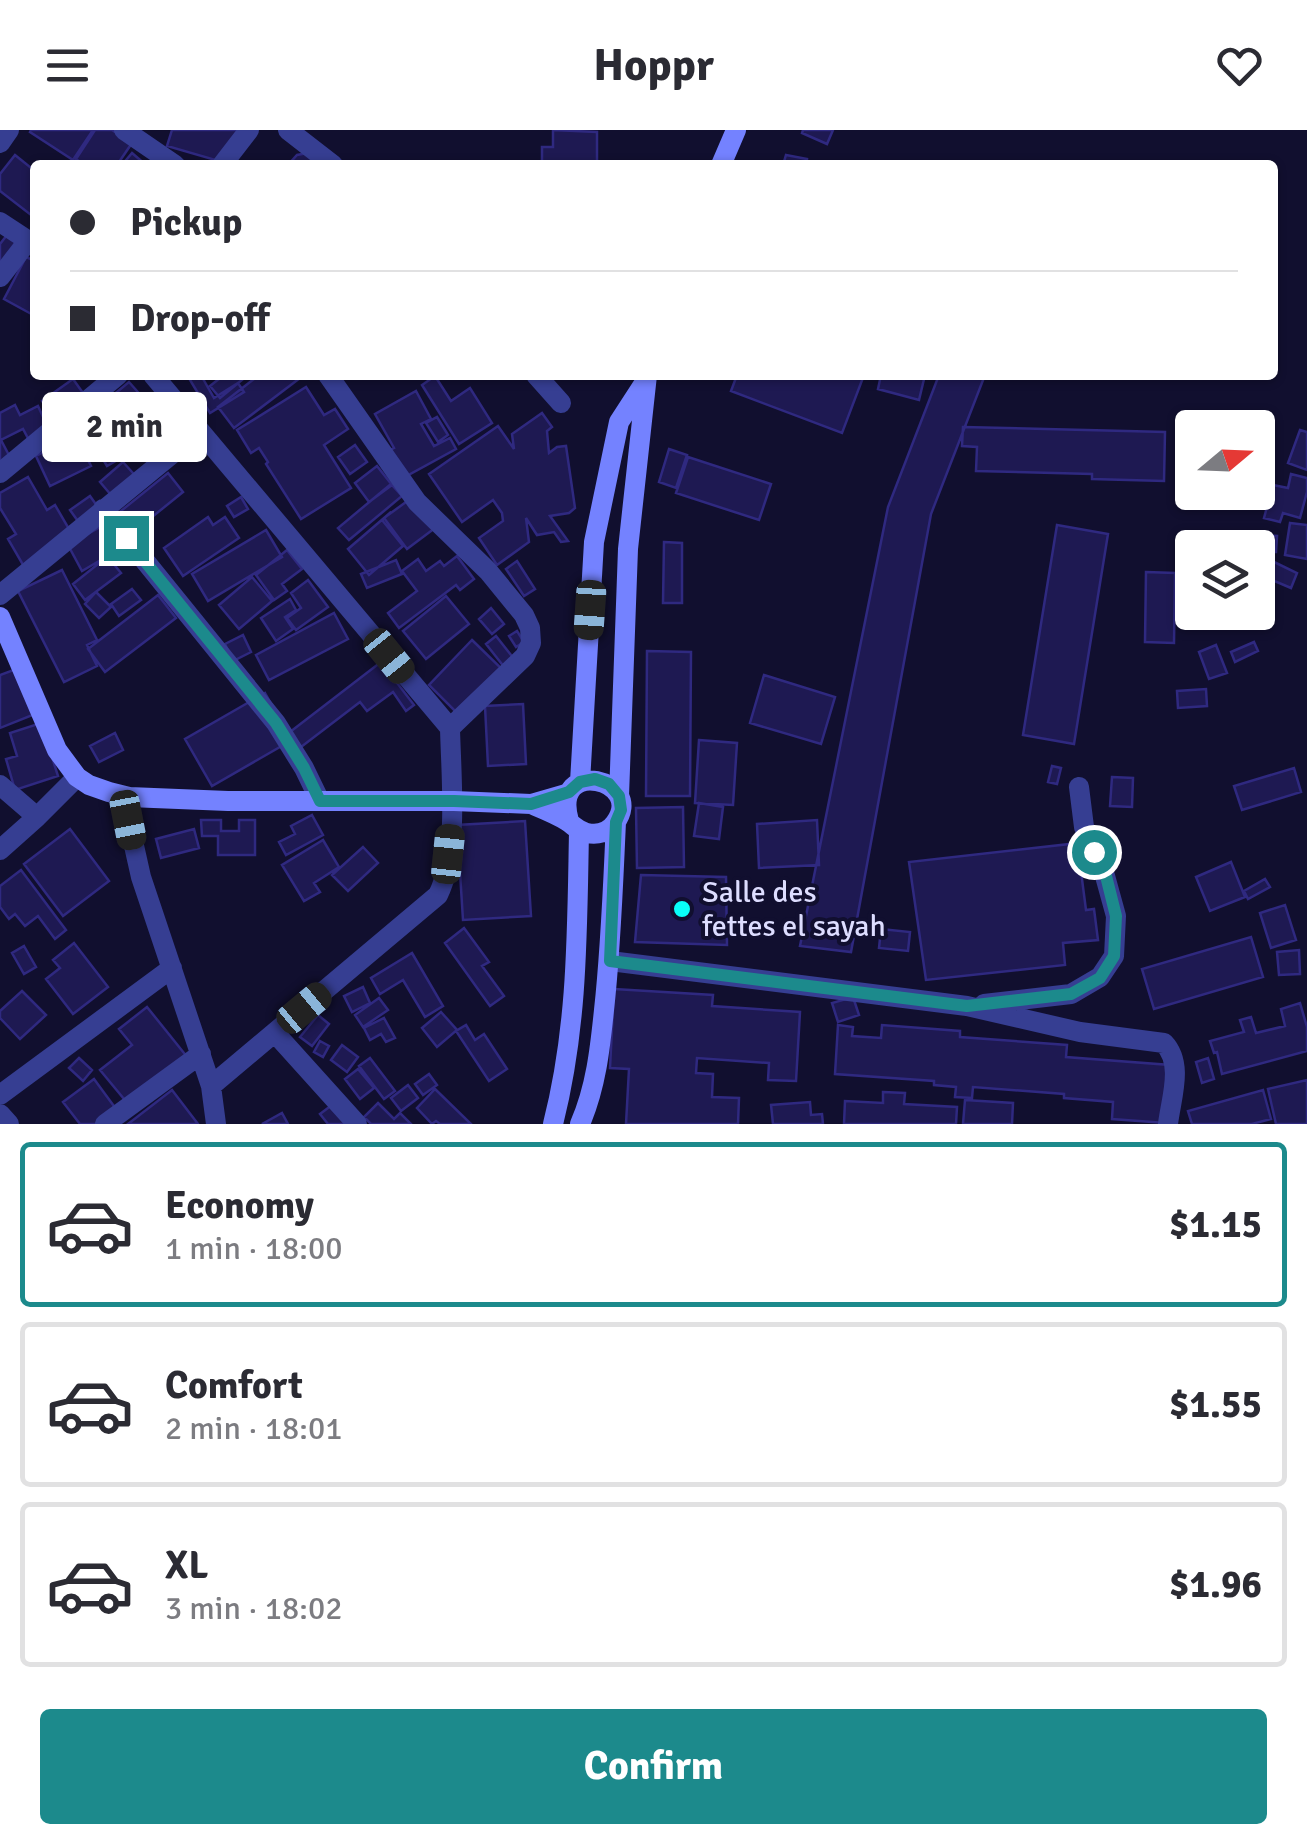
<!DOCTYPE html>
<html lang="en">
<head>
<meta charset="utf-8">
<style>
	:root { --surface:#fff; --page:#f7f7f7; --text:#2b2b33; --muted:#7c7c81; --line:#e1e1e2; --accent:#1c8a8c }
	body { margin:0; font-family:Signika,sans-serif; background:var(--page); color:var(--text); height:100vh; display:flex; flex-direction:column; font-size:38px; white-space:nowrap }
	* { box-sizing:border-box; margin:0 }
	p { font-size:32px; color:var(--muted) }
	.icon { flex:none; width:55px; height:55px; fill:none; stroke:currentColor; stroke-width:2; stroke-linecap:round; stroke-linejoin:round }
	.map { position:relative; height:994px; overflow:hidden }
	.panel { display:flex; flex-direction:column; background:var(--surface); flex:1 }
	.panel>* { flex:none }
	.banner { position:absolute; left:30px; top:30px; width:1248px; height:220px; border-radius:10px; box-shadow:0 2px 8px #0004; display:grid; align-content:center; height:220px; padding:0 40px; background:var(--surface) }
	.needle { width:65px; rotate:71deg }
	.controls { position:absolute; left:1175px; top:280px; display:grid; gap:20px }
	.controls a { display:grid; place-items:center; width:100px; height:100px; border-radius:10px; background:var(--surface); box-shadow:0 2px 8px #0004; font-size:50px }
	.end { position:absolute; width:45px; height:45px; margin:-22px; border:12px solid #1c8a8c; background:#fff; box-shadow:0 0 0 5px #fff }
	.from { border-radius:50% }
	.bubble { position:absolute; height:70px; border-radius:10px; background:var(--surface); box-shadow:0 2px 8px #0004; font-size:32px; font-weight:700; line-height:70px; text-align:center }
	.car { position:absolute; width:30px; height:60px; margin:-30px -15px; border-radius:12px; box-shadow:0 0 8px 2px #0007; background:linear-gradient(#222 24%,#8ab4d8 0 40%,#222 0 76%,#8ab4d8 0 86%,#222 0) }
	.banner b { display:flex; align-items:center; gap:35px; height:95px; font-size:38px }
	.banner b+b { border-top:2px solid var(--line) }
	.banner i { width:25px; height:25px; background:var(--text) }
	ul { padding:18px 0 0; list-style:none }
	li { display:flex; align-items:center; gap:30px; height:165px; margin:0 20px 15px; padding:0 20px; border:5px solid var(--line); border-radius:10px }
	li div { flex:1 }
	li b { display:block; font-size:38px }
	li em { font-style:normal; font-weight:700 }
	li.active { border-color:var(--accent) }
	li>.icon { width:90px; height:90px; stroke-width:1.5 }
	.action { display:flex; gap:20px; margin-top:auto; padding:20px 40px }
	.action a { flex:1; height:115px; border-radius:10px; background:var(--accent); color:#fff; font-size:40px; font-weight:700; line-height:115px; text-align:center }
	header { display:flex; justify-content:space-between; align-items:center; height:130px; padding:0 40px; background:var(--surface); font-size:45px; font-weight:700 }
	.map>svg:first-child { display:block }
</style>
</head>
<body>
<header><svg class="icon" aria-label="menu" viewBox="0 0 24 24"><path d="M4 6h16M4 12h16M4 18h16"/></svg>Hoppr<svg class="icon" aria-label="heart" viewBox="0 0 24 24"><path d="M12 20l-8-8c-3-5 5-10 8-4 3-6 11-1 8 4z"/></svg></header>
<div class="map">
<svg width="1307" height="994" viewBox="0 0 1307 994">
	<rect width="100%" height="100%" fill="#110f2f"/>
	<path fill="#1e1952" stroke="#2f2980" stroke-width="2.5" d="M31 0H93L73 30 30 2Z
		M95 0H112L132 13 117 35H84L76 29Z
		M172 0H239L229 34 167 16Z
		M553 0 597 2V35H542V17H553Z
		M803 0H833L827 14 802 3Z
		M313 22 326 35H288L297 25Z
		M132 23 146 35H122Z
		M15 25 35 41V88L0 61V44Z
		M786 25 807 29 806 35H783Z
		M7 105 23 118 0 149V114Z
		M26 127 35 131V186L4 169Z
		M187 245H205L202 247 214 268 238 253 244 262 210 283Z
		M224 245H248L220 268 210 256Z
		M259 245H304L234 298 218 277Z
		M737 245H864L842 303 731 261Z
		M881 245H925L919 270 878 259Z
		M939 245H985L931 384 851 822 800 816 888 377Z
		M435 246 451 271 470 258 492 293 459 314 422 255Z
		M73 249 88 270 58 292 42 271Z
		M129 252 144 269 108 299 93 282Z
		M306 257 324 285 335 279 348 299 324 315 351 358 301 389 266 334 268 332 259 318 251 323 237 300Z
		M416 261 431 289 421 294 434 316 450 308 456 319 401 349 386 322 394 318 375 284Z
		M15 275 20 285 38 276 50 302 30 312 23 299 1 310 13 333 0 339V283Z
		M176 276 199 305 189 313 166 284Z
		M542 283 552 297 547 301 549 323 557 317 566 316 575 378 569 383 550 386 568 411 561 412 554 402 537 405 526 388 529 412 497 435 479 408 503 391 502 383 493 370 462 392 429 344 498 296 514 319 512 304Z
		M161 284 190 314 173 331 143 301Z
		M136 286 150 311 107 336 92 311Z
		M437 287 448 305 438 312 426 293Z
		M963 297 1165 302 1164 351 1092 349V344L976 341 977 317 962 316Z
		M1300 300 1307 302V340L1288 333Z
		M76 306 91 336 50 356 36 326Z
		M355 315 367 332 350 344 338 327Z
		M669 319 687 325 676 358 659 352Z
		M688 327 771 354 759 390 676 363Z
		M123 332 141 352 117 372 100 352Z
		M377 336 392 355 369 372 355 353Z
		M168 343 183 362 131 404 116 385Z
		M1291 344 1307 348V362L1300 388 1283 383 1280 392 1264 388 1273 355 1288 358Z
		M28 347 47 380 55 375 76 411 26 440 8 409 16 404 0 378V363Z
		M391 354 402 366 349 410 338 398Z
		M417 364 439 395 407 419 384 388Z
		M90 366 100 380 80 394 70 380Z
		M241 367 248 379 234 387 227 376Z
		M391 382 382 390 403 416 369 445 348 419Z
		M208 387 213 395 225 387 239 408 183 446 164 418Z
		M1290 393 1307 395V429L1285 425Z
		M1057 395 1108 404 1074 614 1023 605Z
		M102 396 116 421 82 441 68 415Z
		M266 400 282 427 208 471 192 444Z
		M1264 405 1277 406 1276 422H1263Z
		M664 412 682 413V473H663Z
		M118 418 122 424 112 432 121 443 85 470 73 454Z
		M287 420 302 439 282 454 287 461 274 470 256 445Z
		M457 426 474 449 460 460 456 455 399 498 388 483 417 461 402 441 418 429 426 441 440 431 444 436Z
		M396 430 402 444 367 458 361 444Z
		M517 431 535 459 524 466 506 439Z
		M1272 431 1297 443 1291 458 1265 447Z
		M62 440 97 510 87 515 97 536 64 552 18 461Z
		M1146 442 1175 443 1174 513 1145 512Z
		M252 447 272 471 239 499 219 475Z
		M308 450 328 477 296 500 287 488 301 478 291 463Z
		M132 459 141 470 119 486 111 474Z
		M96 462 111 477 99 488 85 474Z
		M158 465 176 488 105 542 88 519Z
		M446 466 469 494 426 529 403 501Z
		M290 469 296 480 285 487 293 499 276 511 261 488Z
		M491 478 504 494 492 504 479 489Z
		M334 483 348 509 269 550 256 525Z
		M517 501 524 512 516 517 509 506Z
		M243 505 251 522 233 531 225 514Z
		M496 506 515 530 505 538 486 514Z
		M472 510 504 541 461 587 429 555Z
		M1254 512 1258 521 1235 532 1231 522Z
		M1216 515 1227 543 1209 549 1199 522Z
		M647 521 691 522 690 666H646Z
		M381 532 414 575 406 581 393 562 367 581 360 572 301 617 290 602Z
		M27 535 45 580 0 598V545Z
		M764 545 835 567 821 614 750 593Z
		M1206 559 1207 576 1178 578 1177 561Z
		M265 563 292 610 212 656 185 609Z
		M523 574 526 634 488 636 485 576Z
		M41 593 58 646 15 660 6 629 17 626 10 603Z
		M115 603 123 620 99 632 90 616Z
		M699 610 737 613 733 675 695 673Z
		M1052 636 1061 638 1057 654 1048 652Z
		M1294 638 1301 662 1242 680 1234 656Z
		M1112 647 1133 648 1132 677 1110 676Z
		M699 673 723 677 719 709 694 706Z
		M683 677 684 737 637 738 636 678Z
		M312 685 323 705 286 725 279 712 295 704 291 696Z
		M201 690H221V701H239V690H255V725H218V706H202Z
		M817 690 819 735 759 738 757 694Z
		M525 691 531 786 463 790 457 695Z
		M70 699 109 751 63 786 24 734Z
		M194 699 199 718 161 728 156 709Z
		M323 710 339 737 314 753 320 762 304 771 282 735Z
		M1070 714 1071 727 1079 726 1086 780 1094 779 1098 810 1063 813 1065 835 926 850 909 732Z
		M363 717 378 733 348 761 332 745Z
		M1231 732 1245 767 1210 781 1196 747Z
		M21 740 66 800 55 809 38 786 25 796 15 784 9 789 0 777V756Z
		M641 745 726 747 727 815 635 812Z
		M1265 749 1270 757 1248 769 1244 761Z
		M1285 775 1296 810 1271 818 1260 783Z
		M464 798 489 832 482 836 504 866 490 876 445 813Z
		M881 799 910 802 908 821 879 818Z
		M1251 807 1263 847 1154 879 1142 839Z
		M74 813 108 857 73 884 46 849 60 838 53 830Z
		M24 816 36 837 24 844 12 823Z
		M1299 820 1300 844 1279 845 1277 822Z
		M412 823 443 876 425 887 403 850 380 864 371 848Z
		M363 857 370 873 352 882 344 866Z
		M614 859 713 865 712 876 800 882 796 951 768 950 769 933 697 928 696 943 713 944 712 967 739 968 738 994H626L629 939 610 938Z
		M22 861 46 885 20 909 0 888V881Z
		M853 867 859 885 838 892 832 873Z
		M379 868 388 880 363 897 355 885Z
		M1300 873 1307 897V921L1222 944 1217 922 1214 923 1210 911 1244 902 1240 890 1251 887 1256 903 1285 896 1281 879Z
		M147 877 188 928 129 975 100 940 132 915 119 899Z
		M441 882 457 900 437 917 422 898Z
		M318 885 329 894 312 916 300 907Z
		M384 888 395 908 386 912 381 904 370 910 364 898Z
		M466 895 475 910 484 904 507 939 489 951 456 901Z
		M838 895 853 897 852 906 881 908 882 895 960 901V907L1067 915 1066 927 1170 935 1166 993 1112 989 1113 972 1064 968V964L973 957 972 968 955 967 956 957 934 955V951L835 944Z
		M320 911 329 916 323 927 314 922Z
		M342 915 358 927 347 942 331 930Z
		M79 928 92 940 83 951 69 938Z
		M370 928 395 961 384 969 359 936Z
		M1208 928 1214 949 1202 953 1196 932Z
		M358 939 374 958 360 969 345 949Z
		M429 944 437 955 423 965 415 954Z
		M94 949 119 983 105 994H80L63 972Z
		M1307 950V994H1276L1268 959Z
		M408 955 418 968 401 981 391 968Z
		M435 959 471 994H440L436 991 432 994 417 978Z
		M172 960 198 994H128Z
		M1263 960 1271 989 1252 994H1192L1188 981Z
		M883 962 905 963 904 974 957 977 956 994H844L845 971 883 973Z
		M965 970 1013 973 1012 994H963Z
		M336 972 353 994H328L320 984Z
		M810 972 811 985 822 984 823 994H773L771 975Z
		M378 973 394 989 400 983 411 994H371L364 987Z
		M282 983 288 994H262Z"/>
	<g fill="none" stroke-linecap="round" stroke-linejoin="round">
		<path stroke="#363e92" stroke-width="20" d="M124 0 175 35
			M288 0 333 35
			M0 13 9 0
			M222 35 249 0
			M0 92 35 115
			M0 147 28 111
			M153 245 450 598C451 646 459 723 438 765L211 956
			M328 245 417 372 488 441 524 485 530 498 531 513 525 526 450 598
			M536 245 561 273
			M0 343 118 245
			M103 379 276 593 304 638 320 671
			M0 465 200 301
			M0 655 37 687
			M129 667 128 689 141 747 211 956 216 994
			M0 720 37 687 77 647
			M610 831 967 876 1080 902 1164 913C1184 934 1171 968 1168 994
			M984 874 1071 864 1100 847 1114 826 1116 786 1105 746 1084 697 1079 657
			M275 903 357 994
			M0 965 172 838
			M0 984 9 994
			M105 994 201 924"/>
		<path stroke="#7482ff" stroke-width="20" d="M721 35 736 0
			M0 487 57 620 77 647 89 655 109 662 129 667 228 671H454L531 674 569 663
			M580 652 594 412 619 292 643 255
			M619 666 628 419 647 245
			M531 674C543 679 556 684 567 691 575 696 577 701 587 703 597 705 608 703 615 693 647 650 550 625 569 691
			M553 994C578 896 577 802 579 701
			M580 994C596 957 600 919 604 880 611 817 613 755 616 692"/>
	</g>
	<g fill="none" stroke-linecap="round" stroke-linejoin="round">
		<path stroke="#1c8a8c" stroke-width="12" d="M126 408 276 593 304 638 320 671H454L531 674 569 662 580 652 595 649 609 654 619 666 621 680 616 692 610 831 967 876 1071 864 1100 848 1114 826 1116 786 1106 746 1094 722"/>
	</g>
	<circle fill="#09fff9" stroke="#110f2f" stroke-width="4" cx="682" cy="779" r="10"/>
	<g text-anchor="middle" stroke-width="8" stroke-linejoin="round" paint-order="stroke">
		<g font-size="30" fill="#ddf" stroke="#110f2f" text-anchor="start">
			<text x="702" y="772">Salle des<tspan x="702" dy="34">fettes el sayah</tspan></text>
		</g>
	</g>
</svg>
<div class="controls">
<a><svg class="needle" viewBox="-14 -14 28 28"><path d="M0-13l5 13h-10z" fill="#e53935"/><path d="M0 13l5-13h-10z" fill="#7c7c81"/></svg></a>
<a><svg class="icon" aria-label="layers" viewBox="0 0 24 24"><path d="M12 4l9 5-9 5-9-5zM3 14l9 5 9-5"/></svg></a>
</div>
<i class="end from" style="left:1094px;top:722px"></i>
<i class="end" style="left:126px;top:408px"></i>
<div class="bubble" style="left:42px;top:262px;width:165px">2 min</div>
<i class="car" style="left:590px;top:480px;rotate:184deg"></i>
<i class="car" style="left:389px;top:526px;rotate:141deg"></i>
<i class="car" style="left:128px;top:690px;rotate:169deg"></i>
<i class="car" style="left:448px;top:724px;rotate:6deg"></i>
<i class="car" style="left:304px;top:878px;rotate:50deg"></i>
<div class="banner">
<b><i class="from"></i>Pickup</b>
<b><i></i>Drop-off</b>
</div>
</div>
<section class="panel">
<ul>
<li class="active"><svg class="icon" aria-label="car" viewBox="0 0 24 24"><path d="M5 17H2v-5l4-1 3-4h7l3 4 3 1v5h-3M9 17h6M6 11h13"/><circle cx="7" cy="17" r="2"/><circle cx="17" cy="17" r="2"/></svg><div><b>Economy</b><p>1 min · 18:00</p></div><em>$1.15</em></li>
<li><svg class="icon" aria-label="car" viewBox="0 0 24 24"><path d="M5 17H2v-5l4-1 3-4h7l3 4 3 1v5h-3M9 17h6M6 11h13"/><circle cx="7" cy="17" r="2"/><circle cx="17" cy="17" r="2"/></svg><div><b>Comfort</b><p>2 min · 18:01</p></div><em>$1.55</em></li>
<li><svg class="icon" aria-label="car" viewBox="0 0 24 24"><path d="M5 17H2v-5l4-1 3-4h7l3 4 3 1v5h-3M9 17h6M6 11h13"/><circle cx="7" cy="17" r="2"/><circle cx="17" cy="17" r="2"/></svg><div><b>XL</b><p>3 min · 18:02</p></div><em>$1.96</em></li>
</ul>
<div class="action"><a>Confirm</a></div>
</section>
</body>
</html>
